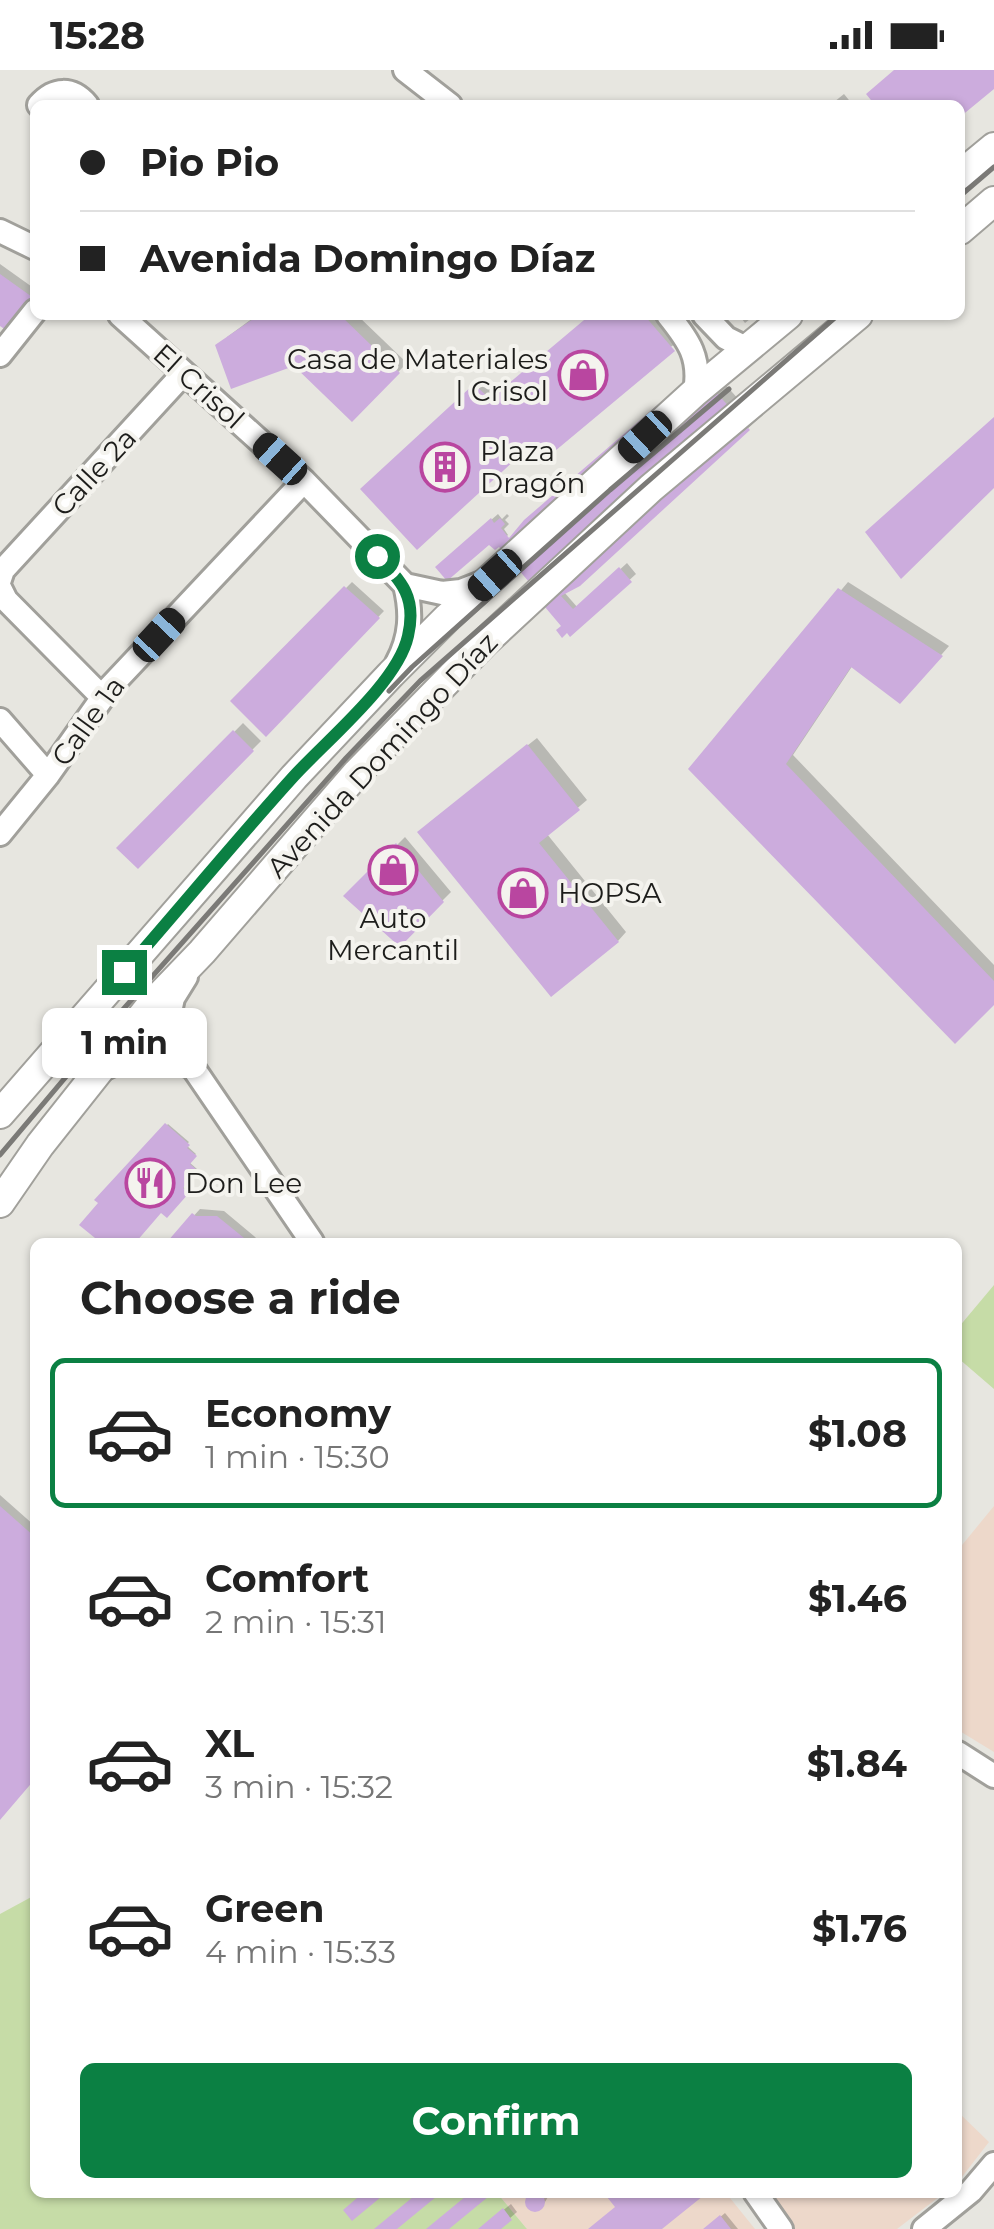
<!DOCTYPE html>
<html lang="en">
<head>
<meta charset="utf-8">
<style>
	:root { --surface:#fff; --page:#f6f6f6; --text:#222; --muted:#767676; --line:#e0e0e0; --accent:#0b8043 }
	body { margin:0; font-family:Montserrat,sans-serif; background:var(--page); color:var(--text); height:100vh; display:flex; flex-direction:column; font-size:38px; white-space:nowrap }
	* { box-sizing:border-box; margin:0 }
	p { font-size:32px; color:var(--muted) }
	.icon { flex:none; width:55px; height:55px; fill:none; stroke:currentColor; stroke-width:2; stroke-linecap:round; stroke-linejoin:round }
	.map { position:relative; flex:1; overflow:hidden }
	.details { position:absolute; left:30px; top:1168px; width:932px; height:960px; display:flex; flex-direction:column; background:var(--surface); border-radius:15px; box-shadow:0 2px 8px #0004 }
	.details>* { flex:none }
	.hud { position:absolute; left:30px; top:30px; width:935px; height:220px; border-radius:15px; box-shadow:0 2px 8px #0004; display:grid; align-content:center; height:220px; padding:0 50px; background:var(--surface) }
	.end { position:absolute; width:45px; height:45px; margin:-22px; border:12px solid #0b8043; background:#fff; box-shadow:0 0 0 5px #fff }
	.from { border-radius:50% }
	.bubble { position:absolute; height:70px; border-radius:15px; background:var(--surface); box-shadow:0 2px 8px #0004; font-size:32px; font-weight:700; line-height:70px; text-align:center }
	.car { position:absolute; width:30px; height:60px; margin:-30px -15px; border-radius:12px; box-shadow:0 0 8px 2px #0007; background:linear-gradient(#222 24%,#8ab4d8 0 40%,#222 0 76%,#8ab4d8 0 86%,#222 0) }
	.hud b { display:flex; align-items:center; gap:35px; height:95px; font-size:38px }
	.hud b+b { border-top:2px solid var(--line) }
	.hud i { width:25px; height:25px; background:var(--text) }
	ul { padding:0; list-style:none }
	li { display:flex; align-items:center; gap:30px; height:150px; margin:0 20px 15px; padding:0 30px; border:5px solid transparent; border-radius:15px }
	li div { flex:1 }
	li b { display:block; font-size:38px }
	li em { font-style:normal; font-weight:700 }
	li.on { border-color:var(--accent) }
	li>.icon { width:90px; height:90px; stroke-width:1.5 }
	h2 { padding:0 50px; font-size:45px; line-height:120px }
	.cta { display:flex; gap:20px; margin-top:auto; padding:20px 50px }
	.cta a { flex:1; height:115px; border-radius:15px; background:var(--accent); color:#fff; font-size:40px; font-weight:700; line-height:115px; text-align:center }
	.status { display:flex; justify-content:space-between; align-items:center; height:70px; padding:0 50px; background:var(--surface); direction:ltr }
	.status svg { height:28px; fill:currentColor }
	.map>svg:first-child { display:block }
</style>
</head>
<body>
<div class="status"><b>15:28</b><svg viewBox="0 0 49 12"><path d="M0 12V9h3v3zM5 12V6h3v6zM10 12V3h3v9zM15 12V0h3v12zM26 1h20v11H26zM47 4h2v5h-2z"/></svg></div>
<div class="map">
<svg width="994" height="2159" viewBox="0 0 994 2159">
	<rect width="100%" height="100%" fill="#e7e6e0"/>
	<path fill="#edd8ca" d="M994 1436V1682L958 1660V1480Z
		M958 2042 989 2072 958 2112Z
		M497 2123H726L755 2159H527Z
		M765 2123H944L897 2159H794Z"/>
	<path fill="#c6dca7" d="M994 1215V1319L958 1288V1258Z
		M35 1825V2122L497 2123 527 2159H0V1844Z"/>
	<path fill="#0003" d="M844 24 853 35 834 32Z
		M0 194 35 219V232L0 253Z
		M257 245H357L407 293 352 349 295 294 227 267Z
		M592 245H660L681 270 530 372 363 419 484 308 501 323Z
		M739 245H755L745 253Z
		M707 294 757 350 579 514 564 522 578 538 627 493 636 504 570 564 548 537Z
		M498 444 502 449 507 444 509 446 505 450 509 454 504 459 508 465 495 477 490 471 444 491Z
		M352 512 384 541 359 567 234 631Z
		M848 512 949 576 908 623 853 595 793 685 994 895V931L691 699Z
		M243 653 261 671 138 796 120 778Z
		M537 668 587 730 547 764 626 862 618 871 429 753Z
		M405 767 451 822 400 873 346 826Z
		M168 1054 189 1072 186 1075 196 1084 189 1092 197 1099 182 1116 188 1120 166 1145 161 1140 133 1172H94L98 1168 102 1132 98 1129Z
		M200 1139 224 1141 261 1172H170Z
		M0 1425 35 1456V1707L0 1747Z
		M533 2122H547L548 2127 542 2137 534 2139 527 2130Z
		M511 2134 517 2142 497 2159H480Z
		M725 2143 738 2159H706Z"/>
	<path fill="#ccacdd" d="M894 0H994V19L960 47V35H875L866 24Z
		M0 204 35 229 13 265 0 256Z
		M259 245H340L400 303 352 352 294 296 231 319 215 275Z
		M590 245H644L675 281 543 391 530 376 417 480 360 419 474 314 490 329Z
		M697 301 750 360 580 516 561 526 573 539 619 497 632 512 570 567 567 563 562 568 556 560 561 556 545 537 548 534 499 477 495 480 489 475 447 511 435 497 491 448 494 453 500 448 505 454 501 458 509 468 524 450Z
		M994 347V418L901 509 865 462Z
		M344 516 380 548 266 667 230 631Z
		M838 518 943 586 900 634 851 597 786 694 994 911V935L955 974 688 699Z
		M233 660 254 681 138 799 116 778Z
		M527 674 580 740 539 773 619 872 551 927 417 762Z
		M396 773 444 832 400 877 343 826Z
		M165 1053 190 1075 187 1078 197 1086 190 1094 198 1101 183 1118 189 1123 167 1148 161 1143 136 1172H91L95 1168 79 1155 98 1133 94 1130Z
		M192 1143 196 1146H217L249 1172H167Z
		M0 1436 35 1467V1709L0 1750Z
		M525 2132a10 10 0 1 1 20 0a10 10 0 1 1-20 0Z
		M364 2122H387L352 2151 343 2140Z
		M419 2122H442L397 2159H374Z
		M471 2122H494L449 2159H426Z
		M603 2122H708L662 2159H588L615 2137Z
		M503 2138 512 2150 501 2159H478Z
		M720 2145 731 2159H703Z"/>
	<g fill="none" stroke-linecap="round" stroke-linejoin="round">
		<g stroke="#a1a09b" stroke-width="28">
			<path id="minor" d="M405 0 450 35
				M39 35C54 18 72 17 87 35
				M0 161 35 178
				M120 245 304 411 405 515 442 523 461 521 484 512
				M668 245C689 271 701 288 695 322
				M704 245 726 268 746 278
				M0 285 35 241
				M0 509 3 500 184 303
				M0 518 6 530 102 627
				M397 593C411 567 412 543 405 515
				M0 650 48 705
				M0 764 48 705 110 617 304 411
				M186 907 173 928 170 942 173 959 194 999 312 1172
				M101 1000C133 983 160 974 191 997
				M958 1683 994 1706
				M755 2122 781 2159
				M924 2159 971 2121 994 2094"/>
		</g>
		<g stroke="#a1a09b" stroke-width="32">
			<path id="major" d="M960 105 994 77
				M960 160 994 131
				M0 1044 294 707 391 604 448 547 695 322 788 245
				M0 1133 40 1075 151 935 202 882 357 703 484 573 651 418 858 245"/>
		</g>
		<use href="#minor" stroke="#fff" stroke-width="22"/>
		<use href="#major" stroke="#fff" stroke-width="28"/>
		<path stroke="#7b7a77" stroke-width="5" d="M960 126 994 97
			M389 621 412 597 610 420 729 319
			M0 1085 119 944 346 688 420 611 838 245"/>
	</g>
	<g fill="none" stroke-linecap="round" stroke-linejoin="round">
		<path stroke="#0b8043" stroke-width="12" d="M124 902C181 837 236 770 294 706 327 670 398 612 408 566 417 527 402 512 377 486"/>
	</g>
	<defs>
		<g id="shop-ring" transform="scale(2.5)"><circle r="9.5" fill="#f4f3ee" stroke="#b946a0" stroke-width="1.5"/><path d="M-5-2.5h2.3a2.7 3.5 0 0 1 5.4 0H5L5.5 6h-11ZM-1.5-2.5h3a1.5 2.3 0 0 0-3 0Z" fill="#b946a0"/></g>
		<g id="building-ring" transform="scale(2.5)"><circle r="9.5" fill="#f4f3ee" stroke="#b946a0" stroke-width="1.5"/><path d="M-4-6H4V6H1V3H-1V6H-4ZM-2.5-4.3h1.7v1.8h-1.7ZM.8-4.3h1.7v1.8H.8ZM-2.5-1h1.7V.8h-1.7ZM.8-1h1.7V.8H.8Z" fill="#b946a0"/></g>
		<g id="restaurant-ring" transform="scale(2.5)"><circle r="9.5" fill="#f4f3ee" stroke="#b946a0" stroke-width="1.5"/><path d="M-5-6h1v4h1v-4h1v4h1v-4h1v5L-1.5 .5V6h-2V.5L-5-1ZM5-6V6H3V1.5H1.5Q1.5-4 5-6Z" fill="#b946a0"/></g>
	</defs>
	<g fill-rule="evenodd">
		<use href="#shop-ring" x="583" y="305"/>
		<use href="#building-ring" x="445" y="397"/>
		<use href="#shop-ring" x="393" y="800"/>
		<use href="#shop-ring" x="523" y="823"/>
		<use href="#restaurant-ring" x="150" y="1113"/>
	</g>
	<g text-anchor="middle" stroke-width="8" stroke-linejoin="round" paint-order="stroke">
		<g font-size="28" fill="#1d1d1b" stroke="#f4f3ee" text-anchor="start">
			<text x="548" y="299" text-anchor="end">Casa de Materiales<tspan x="548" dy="32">| Crisol</tspan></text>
			<text x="480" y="391">Plaza<tspan x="480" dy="32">Dragón</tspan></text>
			<text x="558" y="833">HOPSA</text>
			<text x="393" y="858" text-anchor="middle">Auto<tspan x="393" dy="32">Mercantil</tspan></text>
			<text x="185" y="1123">Don Lee</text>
		</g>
		<g font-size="28" fill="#1d1d1b" stroke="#f4f3ee">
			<text transform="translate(199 316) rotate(42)" y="10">El Crisol</text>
			<text transform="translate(94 402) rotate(-47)" y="10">Calle 2a</text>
			<text transform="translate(88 651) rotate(-54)" y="10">Calle 1a</text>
			<text transform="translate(382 685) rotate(-47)" y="10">Avenida Domingo Díaz</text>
		</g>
	</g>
</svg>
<i class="end from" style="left:377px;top:486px"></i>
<i class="end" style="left:124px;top:902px"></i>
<div class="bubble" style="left:42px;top:938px;width:165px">1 min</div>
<i class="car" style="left:645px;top:367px;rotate:227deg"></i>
<i class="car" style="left:280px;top:389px;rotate:312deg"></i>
<i class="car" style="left:495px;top:505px;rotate:228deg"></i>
<i class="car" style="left:159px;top:565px;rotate:43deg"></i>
<div class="hud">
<b><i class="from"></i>Pio Pio</b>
<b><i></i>Avenida Domingo Díaz</b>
</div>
<section class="details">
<h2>Choose a ride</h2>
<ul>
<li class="on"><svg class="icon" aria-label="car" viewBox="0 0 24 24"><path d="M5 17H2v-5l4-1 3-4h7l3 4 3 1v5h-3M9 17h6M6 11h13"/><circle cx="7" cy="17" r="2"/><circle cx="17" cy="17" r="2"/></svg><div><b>Economy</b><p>1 min · 15:30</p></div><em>$1.08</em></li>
<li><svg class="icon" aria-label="car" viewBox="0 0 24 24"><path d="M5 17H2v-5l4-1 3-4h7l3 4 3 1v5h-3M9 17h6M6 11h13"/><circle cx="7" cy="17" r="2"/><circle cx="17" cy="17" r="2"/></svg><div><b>Comfort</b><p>2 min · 15:31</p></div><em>$1.46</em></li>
<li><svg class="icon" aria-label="car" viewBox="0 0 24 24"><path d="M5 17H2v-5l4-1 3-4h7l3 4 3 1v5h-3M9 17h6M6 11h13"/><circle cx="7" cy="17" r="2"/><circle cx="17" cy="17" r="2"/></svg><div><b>XL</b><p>3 min · 15:32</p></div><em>$1.84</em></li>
<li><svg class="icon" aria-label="car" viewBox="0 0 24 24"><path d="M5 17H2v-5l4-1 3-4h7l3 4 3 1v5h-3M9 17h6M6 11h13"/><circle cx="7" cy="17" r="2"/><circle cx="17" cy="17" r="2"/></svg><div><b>Green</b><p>4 min · 15:33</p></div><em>$1.76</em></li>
</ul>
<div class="cta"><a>Confirm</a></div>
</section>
</div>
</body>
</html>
